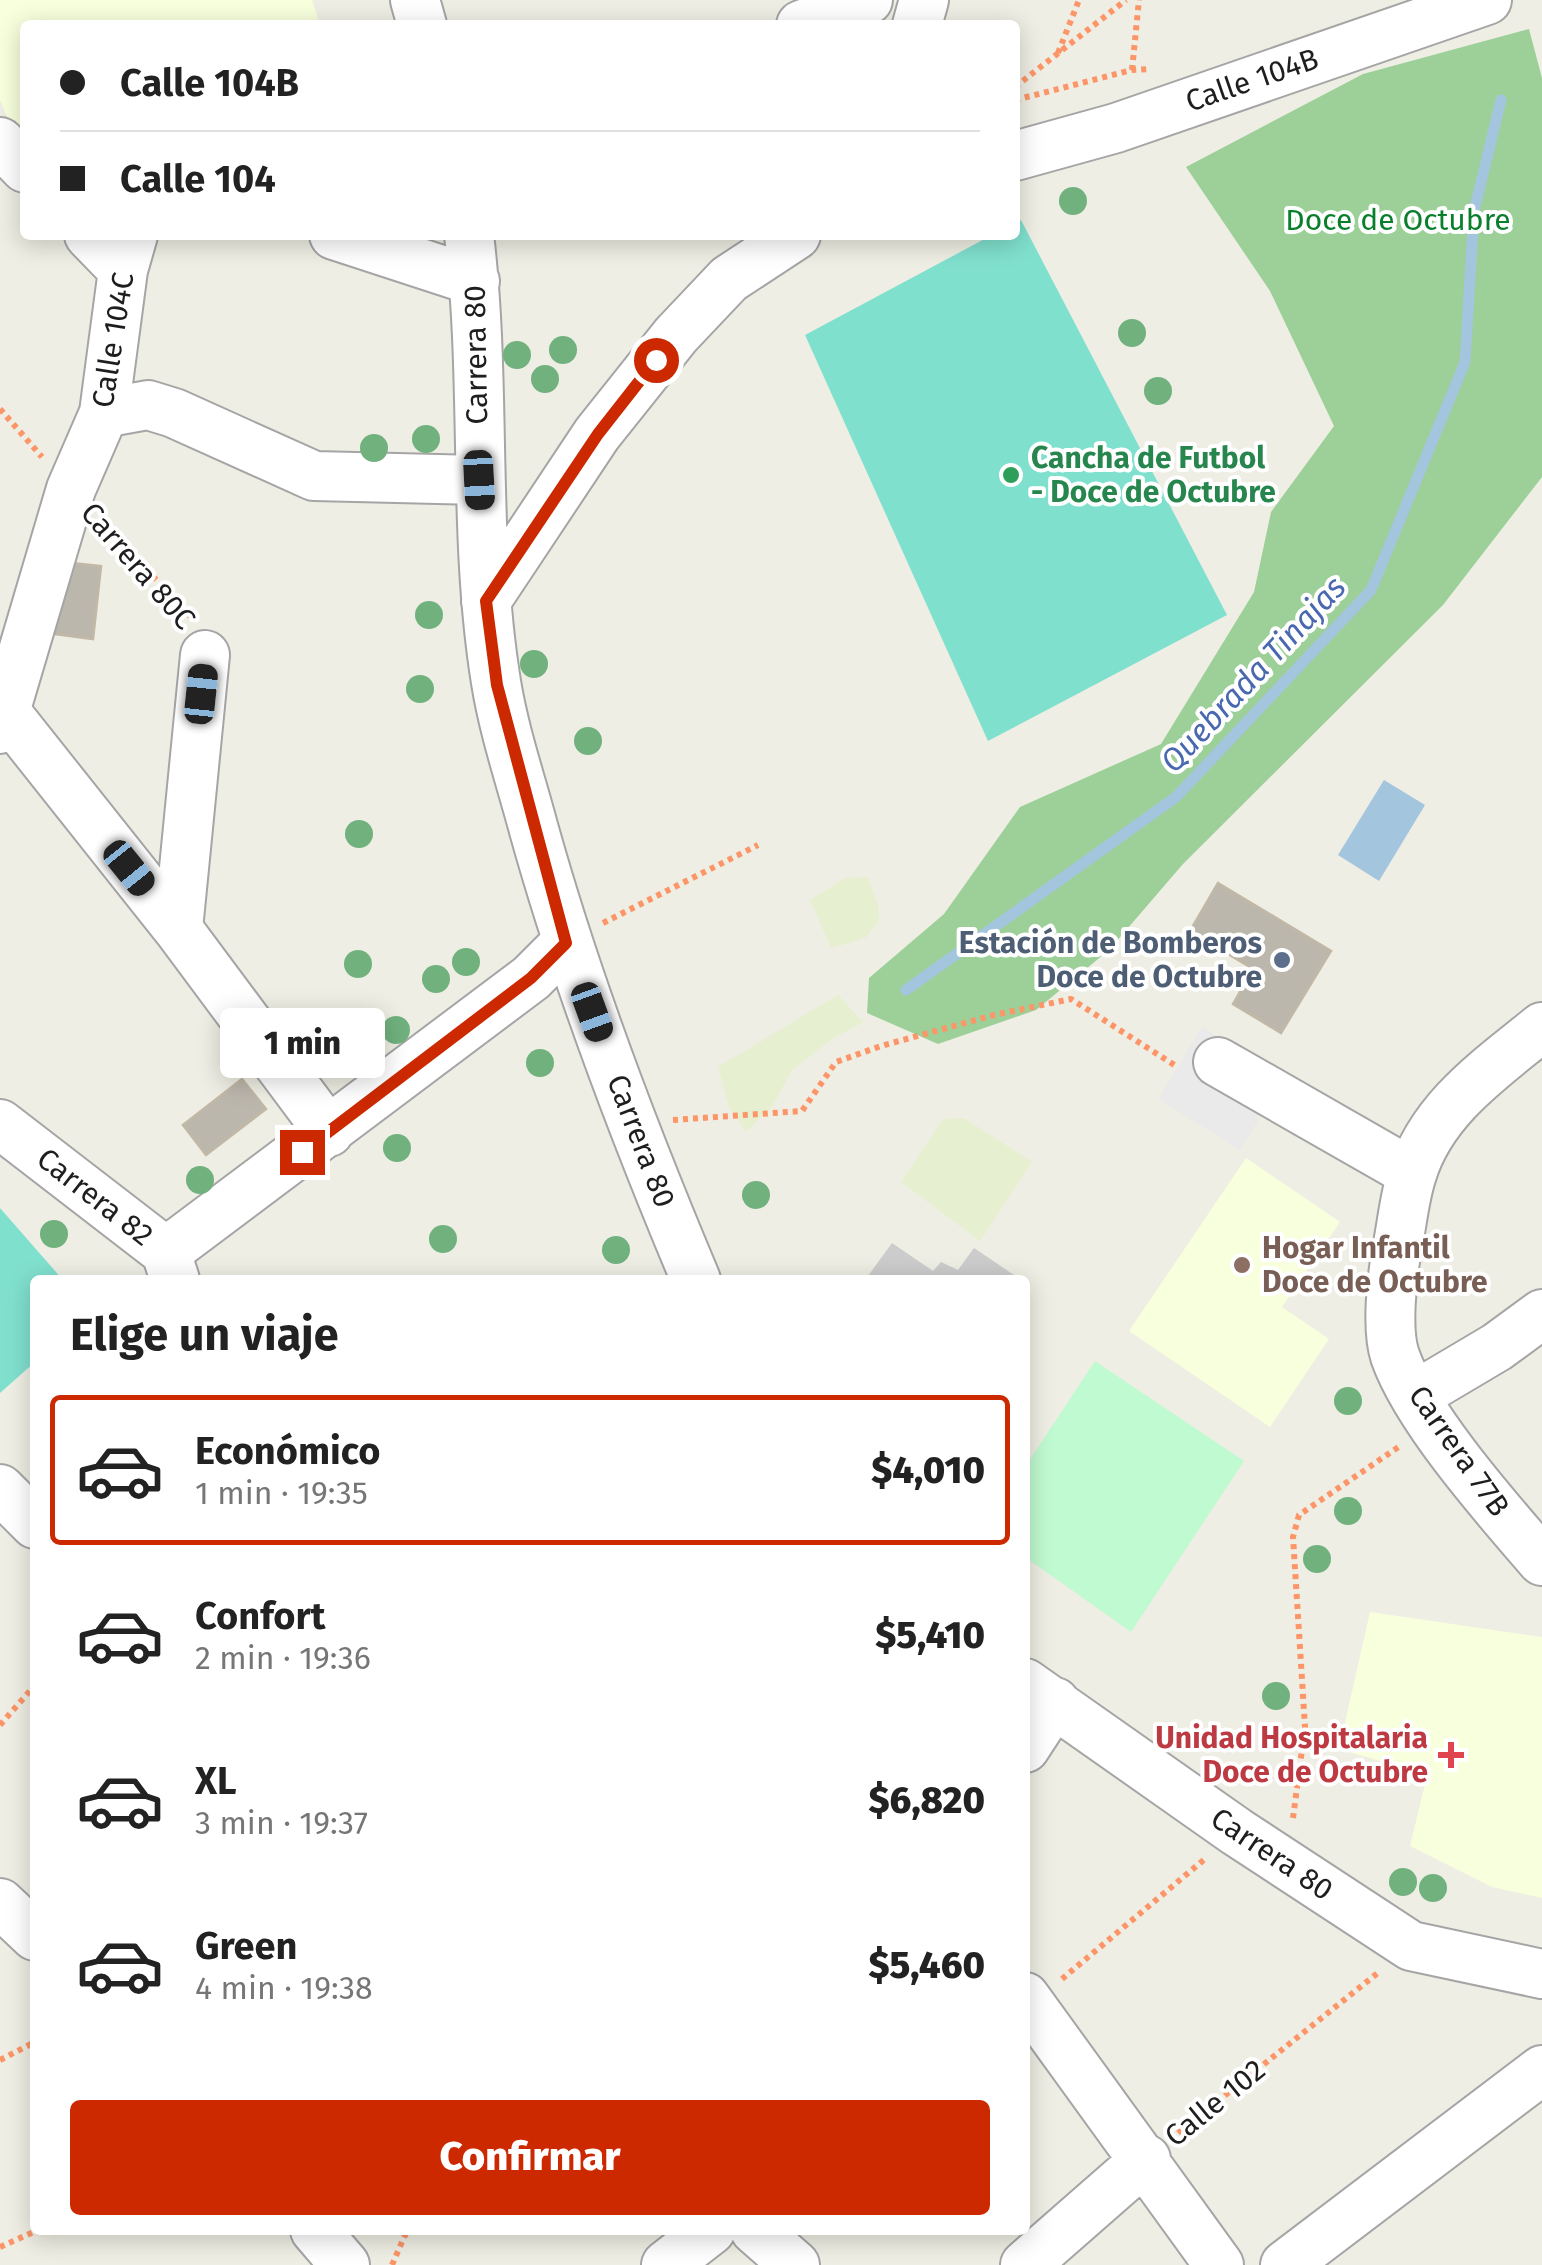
<!DOCTYPE html>
<html lang="es">
<head>
<meta charset="utf-8">
<style>
	:root { --surface:#fff; --page:#f6f6f6; --text:#222; --muted:#767676; --line:#e0e0e0; --accent:#cc2900 }
	body { margin:0; font-family:"Fira Sans",sans-serif; background:var(--page); color:var(--text); height:100vh; display:flex; flex-direction:column; font-size:38px; white-space:nowrap }
	* { box-sizing:border-box; margin:0 }
	p { font-size:32px; color:var(--muted) }
	.icon { flex:none; width:55px; height:55px; fill:none; stroke:currentColor; stroke-width:2; stroke-linecap:round; stroke-linejoin:round }
	.map { position:relative; flex:1; overflow:hidden }
	.drawer { position:absolute; left:30px; top:1275px; width:1000px; height:960px; display:flex; flex-direction:column; background:var(--surface); border-radius:10px; box-shadow:0 5px 25px #0003 }
	.drawer>* { flex:none }
	.guide { position:absolute; left:20px; top:20px; width:1000px; height:220px; border-radius:10px; box-shadow:0 5px 25px #0003; display:grid; align-content:center; height:220px; padding:0 40px; background:var(--surface) }
	.end { position:absolute; width:45px; height:45px; margin:-22px; border:12px solid #cc2900; background:#fff; box-shadow:0 0 0 5px #fff }
	.from { border-radius:50% }
	.bubble { position:absolute; height:70px; border-radius:10px; background:var(--surface); box-shadow:0 5px 25px #0003; font-size:32px; font-weight:800; line-height:70px; text-align:center }
	.car { position:absolute; width:30px; height:60px; margin:-30px -15px; border-radius:12px; box-shadow:0 0 8px 2px #0007; background:linear-gradient(#222 24%,#8ab4d8 0 40%,#222 0 76%,#8ab4d8 0 86%,#222 0) }
	.guide b { display:flex; align-items:center; gap:35px; height:95px; font-size:38px }
	.guide b+b { border-top:2px solid var(--line) }
	.guide i { width:25px; height:25px; background:var(--text) }
	ul { padding:0; list-style:none }
	li { display:flex; align-items:center; gap:30px; height:150px; margin:0 20px 15px; padding:0 20px; border:5px solid transparent; border-radius:10px }
	li div { flex:1 }
	li b { display:block; font-size:38px }
	li em { font-style:normal; font-weight:800 }
	li.on { border-color:var(--accent) }
	li>.icon { width:90px; height:90px; stroke-width:1.5 }
	h2 { padding:0 40px; font-size:45px; line-height:120px }
	.cta { display:flex; gap:20px; margin-top:auto; padding:20px 40px }
	.cta a { flex:1; height:115px; border-radius:10px; background:var(--accent); color:#fff; font-size:40px; font-weight:800; line-height:115px; text-align:center }
	.map>svg:first-child { display:block }
</style>
</head>
<body>
<div class="map">
<svg width="1542" height="2265" viewBox="0 0 1542 2265">
	<rect width="100%" height="100%" fill="#efeee4"/>
	<path fill="#f8ffdd" d="M0 0H312L320 25H25V143H18L0 100Z
		M1246 1158 1340 1222 1282 1307 1329 1339 1270 1427 1129 1331Z
		M1370 1612 1542 1637V1898L1492 1887 1410 1846 1425 1784 1380 1761 1339 1749Z"/>
	<path fill="#ccc" d="M892 1243 933 1271 941 1262 958 1270 974 1248 1014 1275 1011 1280H865Z"/>
	<path fill="#e6efcf" d="M868 877 878 905 879 921 865 938 831 948 810 900 845 878Z
		M838 995 863 1022 832 1039 792 1070 773 1105 746 1132 729 1107 718 1067Z
		M964 1118 1032 1162 980 1241 901 1182 943 1119Z"/>
	<path fill="#9dd098" d="M1529 29 1542 78V477L1443 605 1183 864 1109 950 1036 1010 938 1044 867 1013 869 978 944 914 1020 807 1161 744 1254 592 1271 512 1334 426 1270 291 1186 167 1363 74Z"/>
	<path fill="#c0fad0" d="M1095 1361 1244 1461 1131 1632 1025 1557V1467Z"/>
	<path fill="#80e0ce" d="M1021 220 1227 615 988 741 805 335 992 235H1015V223Z
		M0 1208 63 1280H35V1362L0 1393Z"/>
	<path fill="#eaeaea" d="M1202 1027 1285 1078 1240 1150 1158 1099Z"/>
	<path fill="#a3c5de" d="M1384 780 1425 805 1379 881 1338 855Z"/>
	<g fill="none" stroke-linecap="round" stroke-linejoin="round">
		<path stroke="#a3c5de" stroke-width="11" d="M906 990 1176 797 1371 590 1465 362 1474 211 1501 100"/>
	</g>
	<path fill="#bcb7ad" stroke="#c1b8a6" stroke-width="2.5" d="M62 562 101 566 93 639 54 634Z
		M1218 883 1331 951 1281 1033 1233 1004 1253 969 1190 931Z
		M242 1079 266 1109 206 1155 183 1125Z"/>
	<g fill="none" stroke-linecap="round" stroke-linejoin="round">
		<g stroke="#a5a5a5" stroke-width="52">
			<path id="minor" d="M415 0 422 25
				M801 25 868 0
				M917 25 924 0
				M0 142 25 168
				M1015 156 1116 128 1487 0
				M89 235 123 270
				M334 235 475 281
				M469 235C487 383 472 534 496 682 504 732 521 781 534 830 577 984 634 1133 696 1280
				M104 413 148 405 174 413 314 476 479 480
				M486 601 597 434 676 335 729 279 796 235
				M0 705 178 929 329 1132
				M0 729 71 489 104 413 123 270 133 235
				M178 929 205 655
				M1542 1027C1492 1068 1432 1108 1412 1174 1404 1198 1402 1225 1397 1249 1392 1277 1386 1329 1395 1356 1417 1419 1498 1510 1542 1561
				M1218 1062 1412 1173
				M0 1124 166 1252 175 1280
				M166 1252 531 978 566 943
				M1416 1395 1497 1347 1542 1314
				M0 1489 35 1524
				M1025 1683 1237 1832 1411 1946 1542 1974
				M1025 1748 1055 1702
				M0 1903 35 1936
				M1025 1997 1219 2265
				M315 2230 345 2265
				M755 2230 795 2265
				M666 2265 711 2230
				M1025 2265 1146 2159
				M1285 2265 1542 2070"/>
		</g>
		<path stroke="#fc9568" stroke-width="6" stroke-dasharray="5 5" stroke-linecap="butt" d="M1058 53 1079 0
			M1132 70 1139 0
			M1015 87 1126 0
			M1015 100 1132 70 1150 69
			M0 409 42 457
			M105 525 192 618
			M603 923 758 845
			M673 1120 802 1111 836 1062 881 1046 994 1015 1071 999 1176 1066
			M0 1725 35 1685
			M1293 1818 1305 1727 1293 1537 1299 1515 1400 1446
			M1062 1979 1206 1858
			M0 2060 35 2042
			M1178 2133 1379 1972
			M0 2247 38 2230
			M392 2265 405 2235 413 2230"/>
		<use href="#minor" stroke="#fff" stroke-width="48"/>
	</g>
	<g fill="#70b17e">
		<circle cx="1073" cy="201" r="14"/>
		<circle cx="1132" cy="333" r="14"/>
		<circle cx="563" cy="350" r="14"/>
		<circle cx="517" cy="355" r="14"/>
		<circle cx="545" cy="379" r="14"/>
		<circle cx="1158" cy="391" r="14"/>
		<circle cx="426" cy="439" r="14"/>
		<circle cx="374" cy="448" r="14"/>
		<circle cx="429" cy="615" r="14"/>
		<circle cx="534" cy="664" r="14"/>
		<circle cx="420" cy="689" r="14"/>
		<circle cx="588" cy="741" r="14"/>
		<circle cx="359" cy="834" r="14"/>
		<circle cx="466" cy="962" r="14"/>
		<circle cx="358" cy="964" r="14"/>
		<circle cx="436" cy="979" r="14"/>
		<circle cx="396" cy="1030" r="14"/>
		<circle cx="540" cy="1063" r="14"/>
		<circle cx="397" cy="1148" r="14"/>
		<circle cx="200" cy="1180" r="14"/>
		<circle cx="756" cy="1195" r="14"/>
		<circle cx="54" cy="1234" r="14"/>
		<circle cx="443" cy="1239" r="14"/>
		<circle cx="616" cy="1250" r="14"/>
		<circle cx="1348" cy="1401" r="14"/>
		<circle cx="1348" cy="1511" r="14"/>
		<circle cx="1317" cy="1559" r="14"/>
		<circle cx="1276" cy="1696" r="14"/>
		<circle cx="1403" cy="1882" r="14"/>
		<circle cx="1433" cy="1888" r="14"/>
	</g>
	<g fill="none" stroke-linecap="round" stroke-linejoin="round">
		<path stroke="#cc2900" stroke-width="12" d="M302 1152 531 978 566 943 497 685 486 601 598 434 656 360"/>
	</g>
	<circle fill="#2e9e5b" stroke="#fff" stroke-width="4" cx="1011" cy="475" r="10"/>
	<circle fill="#5c6f8a" stroke="#fff" stroke-width="4" cx="1282" cy="960" r="10"/>
	<circle fill="#8d6e63" stroke="#fff" stroke-width="4" cx="1242" cy="1265" r="10"/>
	<path fill="#e0444e" stroke="#fff" stroke-width="4" d="M1446 1740h10v10h10v10h-10v10h-10v-10h-10v-10h10z"/>
	<g text-anchor="middle" stroke-width="8" stroke-linejoin="round" paint-order="stroke">
		<g font-size="30" fill="#1e1e1e" stroke="#fff">
			<text transform="translate(1252 80) rotate(-19)" y="10">Calle 104B</text>
			<text transform="translate(113 340) rotate(-81)" y="10">Calle 104C</text>
			<text transform="translate(476 355) rotate(-91)" y="10">Carrera 80</text>
			<text transform="translate(138 566) rotate(49)" y="10">Carrera 80C</text>
			<text transform="translate(641 1141) rotate(69)" y="10">Carrera 80</text>
			<text transform="translate(95 1197) rotate(38)" y="10">Carrera 82</text>
			<text transform="translate(1459 1451) rotate(55)" y="10">Carrera 77B</text>
			<text transform="translate(1272 1854) rotate(34)" y="10">Carrera 80</text>
			<text transform="translate(1215 2103) rotate(-39)" y="10">Calle 102</text>
		</g>
		<g font-size="30" fill="#097f2b" stroke="#fff">
			<text x="1398" y="230">Doce de Octubre</text>
		</g>
		<g font-size="30" font-weight="bold" fill="#27864d" stroke="#fff" text-anchor="start">
			<text x="1031" y="468">Cancha de Futbol<tspan x="1031" dy="34">- Doce de Octubre</tspan></text>
		</g>
		<g font-size="30" font-weight="bold" fill="#4e5e75" stroke="#fff" text-anchor="end">
			<text x="1262" y="953">Estación de Bomberos<tspan x="1262" dy="34">Doce de Octubre</tspan></text>
		</g>
		<g font-size="30" font-weight="bold" fill="#785e54" stroke="#fff" text-anchor="start">
			<text x="1262" y="1258">Hogar Infantil<tspan x="1262" dy="34">Doce de Octubre</tspan></text>
		</g>
		<g font-size="30" font-weight="bold" fill="#be3a42" stroke="#fff" text-anchor="end">
			<text x="1428" y="1748">Unidad Hospitalaria<tspan x="1428" dy="34">Doce de Octubre</tspan></text>
		</g>
		<g font-size="32" font-style="italic" fill="#4968b0" stroke="#fff">
			<text transform="translate(1253 674) rotate(-47)" y="11">Quebrada Tinajas</text>
		</g>
	</g>
</svg>
<i class="end from" style="left:656px;top:360px"></i>
<i class="end" style="left:302px;top:1152px"></i>
<div class="bubble" style="left:220px;top:1008px;width:165px">1 min</div>
<i class="car" style="left:479px;top:480px;rotate:177deg"></i>
<i class="car" style="left:201px;top:694px;rotate:6deg"></i>
<i class="car" style="left:129px;top:868px;rotate:141deg"></i>
<i class="car" style="left:592px;top:1012px;rotate:160deg"></i>
<div class="guide">
<b><i class="from"></i>Calle 104B</b>
<b><i></i>Calle 104</b>
</div>
<section class="drawer">
<h2>Elige un viaje</h2>
<ul>
<li class="on"><svg class="icon" aria-label="car" viewBox="0 0 24 24"><path d="M5 17H2v-5l4-1 3-4h7l3 4 3 1v5h-3M9 17h6M6 11h13"/><circle cx="7" cy="17" r="2"/><circle cx="17" cy="17" r="2"/></svg><div><b>Económico</b><p>1 min · 19:35</p></div><em>$4,010</em></li>
<li><svg class="icon" aria-label="car" viewBox="0 0 24 24"><path d="M5 17H2v-5l4-1 3-4h7l3 4 3 1v5h-3M9 17h6M6 11h13"/><circle cx="7" cy="17" r="2"/><circle cx="17" cy="17" r="2"/></svg><div><b>Confort</b><p>2 min · 19:36</p></div><em>$5,410</em></li>
<li><svg class="icon" aria-label="car" viewBox="0 0 24 24"><path d="M5 17H2v-5l4-1 3-4h7l3 4 3 1v5h-3M9 17h6M6 11h13"/><circle cx="7" cy="17" r="2"/><circle cx="17" cy="17" r="2"/></svg><div><b>XL</b><p>3 min · 19:37</p></div><em>$6,820</em></li>
<li><svg class="icon" aria-label="car" viewBox="0 0 24 24"><path d="M5 17H2v-5l4-1 3-4h7l3 4 3 1v5h-3M9 17h6M6 11h13"/><circle cx="7" cy="17" r="2"/><circle cx="17" cy="17" r="2"/></svg><div><b>Green</b><p>4 min · 19:38</p></div><em>$5,460</em></li>
</ul>
<div class="cta"><a>Confirmar</a></div>
</section>
</div>
</body>
</html>
